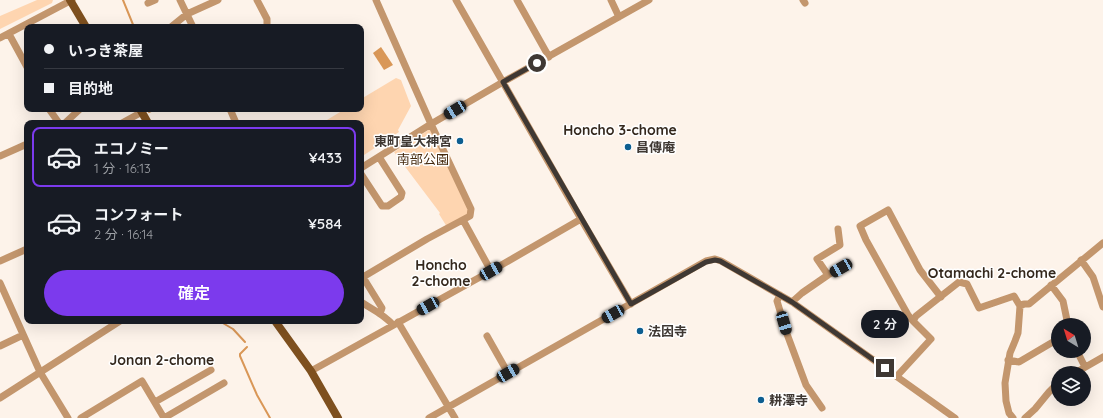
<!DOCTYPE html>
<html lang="ja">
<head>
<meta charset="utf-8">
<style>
	:root { --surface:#171b24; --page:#20242c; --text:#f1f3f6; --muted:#9ea1a6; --line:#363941; --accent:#7c3aed }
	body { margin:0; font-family:Quicksand,"Noto Sans JP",sans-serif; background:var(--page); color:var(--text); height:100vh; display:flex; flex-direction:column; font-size:15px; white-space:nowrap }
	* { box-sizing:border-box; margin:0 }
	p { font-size:13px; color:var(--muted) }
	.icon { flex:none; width:22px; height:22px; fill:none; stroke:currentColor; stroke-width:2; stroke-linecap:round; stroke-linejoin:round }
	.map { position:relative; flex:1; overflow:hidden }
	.sheet { position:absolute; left:24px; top:120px; width:340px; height:204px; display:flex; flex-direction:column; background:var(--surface); border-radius:8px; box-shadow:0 4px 16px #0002 }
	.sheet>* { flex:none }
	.hud { position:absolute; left:24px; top:24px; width:340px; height:88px; border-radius:8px; box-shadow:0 4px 16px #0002; display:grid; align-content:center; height:88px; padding:0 20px; background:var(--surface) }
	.needle { width:26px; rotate:322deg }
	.controls { position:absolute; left:1051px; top:318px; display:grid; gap:8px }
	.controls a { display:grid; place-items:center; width:40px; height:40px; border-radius:50%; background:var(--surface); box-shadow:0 4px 16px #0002; font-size:20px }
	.end { position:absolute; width:18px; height:18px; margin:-9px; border:5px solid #3f3833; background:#fff; box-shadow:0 0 0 2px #fff }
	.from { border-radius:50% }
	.bubble { position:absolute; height:28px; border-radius:14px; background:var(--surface); box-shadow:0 4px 16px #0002; font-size:13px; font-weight:600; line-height:28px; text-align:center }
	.car { position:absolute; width:12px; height:24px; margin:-12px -6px; border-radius:5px; box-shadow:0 0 3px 1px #0007; background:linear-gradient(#222 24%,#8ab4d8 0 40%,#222 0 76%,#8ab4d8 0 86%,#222 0) }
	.hud b { display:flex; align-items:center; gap:14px; height:38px; font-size:15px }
	.hud b+b { border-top:1px solid var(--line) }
	.hud i { width:10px; height:10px; background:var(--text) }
	ul { padding:7px 0 0; list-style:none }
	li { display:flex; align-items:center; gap:12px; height:60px; margin:0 8px 6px; padding:0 12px; border:2px solid transparent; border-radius:8px }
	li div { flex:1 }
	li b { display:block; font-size:15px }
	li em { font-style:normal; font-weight:600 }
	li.on { border-color:var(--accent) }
	li>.icon { width:36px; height:36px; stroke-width:1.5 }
	.cta { display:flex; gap:8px; margin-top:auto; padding:8px 20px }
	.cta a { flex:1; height:46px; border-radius:24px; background:var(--accent); color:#fff; font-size:16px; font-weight:600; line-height:46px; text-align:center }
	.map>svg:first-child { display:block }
</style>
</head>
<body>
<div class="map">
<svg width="1103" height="418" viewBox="0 0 1103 418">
	<rect width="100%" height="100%" fill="#fdf3ea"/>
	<path fill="#fed5b0" d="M37 0H53L52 3 0 29V16Z
		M396 78 401 80 411 106 398 130 399 132 361 157V123H322L345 109H361V99Z
		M430 129 469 210 468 214 447 227 439 214 440 213 394 152Z"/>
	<path fill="#d99757" d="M381 47 393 65 384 70 373 53Z"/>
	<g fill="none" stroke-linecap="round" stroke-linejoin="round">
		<path stroke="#d99757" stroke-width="2" d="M123 0 134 27
			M149 112 155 109
			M221 322 233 329 245 342
			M247 347 240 354V356L257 395 270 418"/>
		<path stroke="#c3966d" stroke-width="7" d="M180 0 193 27
			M257 0 267 19V27
			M456 0 581 219 631 304
			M517 0 549 57
			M611 0 619 17
			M803 0 805 3
			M148 3 155 0
			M171 27 187 14 218 0
			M9 34 27 67
			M0 38 72 0
			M49 109 59 123
			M230 109 236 123
			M65 123 80 109
			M122 123 142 112
			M0 156 27 144
			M361 168 431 124 503 82 649 0
			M361 174 382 206H388L401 197 402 193 379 157
			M463 220 491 271
			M1081 260 1093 277 1103 307
			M0 261 27 249
			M361 274 382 308 380 314
			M828 275 841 268
			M363 277 427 239 470 216 471 209 431 124 376 0
			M0 283 40 372 68 418
			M1051 285 1063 301 1068 325
			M780 295 777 301 787 334 806 385 822 408
			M361 302C372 309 385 315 393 325
			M792 302 802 293 828 275 817 259 840 245 838 229
			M913 321 908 315 866 240 860 226 888 210 920 270 941 297
			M398 322 455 418
			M487 336 508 373
			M0 346 23 335
			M1077 351 1085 367
			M1008 360 1019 362 1058 339
			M311 371 491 271 581 219
			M1075 373 1103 357
			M897 376 931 339 913 321 916 316 959 282 967 284 979 308 1014 296 1020 306
			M0 398 120 321
			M155 402 211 370
			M81 418 142 381 164 418
			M164 418 224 383
			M429 418 706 261 715 259 721 261 792 302 955 418
			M1013 418 1009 413 1006 401 1005 383 1010 353 1015 341 1018 333 1020 306 1024 304H1029L1103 243
			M1025 418 1035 409 1049 392 1058 383"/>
		<path stroke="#7e501f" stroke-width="8" d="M70 0 86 27
			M140 109 148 123
			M275 321 311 371 338 418"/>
	</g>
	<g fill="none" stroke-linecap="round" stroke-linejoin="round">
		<path stroke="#3f3833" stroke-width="5" d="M537 63 503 82 631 304 706 262 715 260 720 261 792 302 885 368"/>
	</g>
	<g fill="#0d5e90" stroke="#fff" stroke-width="1.5">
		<circle cx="460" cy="141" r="4"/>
		<circle cx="628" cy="147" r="4"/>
		<circle cx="640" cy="331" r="4"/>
		<circle cx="761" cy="400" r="4"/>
	</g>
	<g text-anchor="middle" stroke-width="3" stroke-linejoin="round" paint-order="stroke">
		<g font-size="13" font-weight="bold" fill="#3f3833" stroke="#fff" text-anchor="start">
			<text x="452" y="146" text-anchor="end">東町皇大神宮</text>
			<text x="636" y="152">昌傳庵</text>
			<text x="648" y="336">法因寺</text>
			<text x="769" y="405">耕澤寺</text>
		</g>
		<g font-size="13" fill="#44290d" stroke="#fff">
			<text x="423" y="164">南部公園</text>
		</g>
		<g font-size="14" font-weight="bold" fill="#34281d" stroke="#fff">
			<text x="620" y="135">Honcho 3-chome</text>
			<text x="441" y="270">Honcho<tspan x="441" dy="16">2-chome</tspan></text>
			<text x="992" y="278">Otamachi 2-chome</text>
			<text x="162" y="365">Jonan 2-chome</text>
		</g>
	</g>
</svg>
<div class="controls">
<a><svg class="needle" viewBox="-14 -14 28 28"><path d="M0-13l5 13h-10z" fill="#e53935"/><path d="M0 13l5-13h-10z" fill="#9ea1a6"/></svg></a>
<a><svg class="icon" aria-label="layers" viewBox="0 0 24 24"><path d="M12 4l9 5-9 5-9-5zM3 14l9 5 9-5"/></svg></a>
</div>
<i class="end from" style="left:537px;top:63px"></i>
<i class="end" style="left:885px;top:368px"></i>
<div class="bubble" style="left:861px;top:310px;width:48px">2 分</div>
<i class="car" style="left:455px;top:110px;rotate:239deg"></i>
<i class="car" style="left:841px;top:268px;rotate:240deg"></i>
<i class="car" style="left:491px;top:271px;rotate:60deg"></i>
<i class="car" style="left:428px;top:306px;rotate:241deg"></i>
<i class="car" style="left:613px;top:314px;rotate:241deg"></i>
<i class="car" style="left:784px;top:323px;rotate:164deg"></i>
<i class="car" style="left:508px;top:373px;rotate:60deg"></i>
<div class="hud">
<b><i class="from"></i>いっき茶屋</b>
<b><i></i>目的地</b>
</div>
<section class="sheet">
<ul>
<li class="on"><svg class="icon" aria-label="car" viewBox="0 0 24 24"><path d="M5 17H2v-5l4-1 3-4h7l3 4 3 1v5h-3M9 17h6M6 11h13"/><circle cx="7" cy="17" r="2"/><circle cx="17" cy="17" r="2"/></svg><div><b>エコノミー</b><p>1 分 · 16:13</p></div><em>¥433</em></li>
<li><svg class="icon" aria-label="car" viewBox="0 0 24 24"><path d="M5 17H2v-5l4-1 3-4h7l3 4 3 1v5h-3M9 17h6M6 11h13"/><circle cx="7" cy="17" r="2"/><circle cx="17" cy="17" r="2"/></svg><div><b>コンフォート</b><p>2 分 · 16:14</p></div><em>¥584</em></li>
</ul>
<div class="cta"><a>確定</a></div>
</section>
</div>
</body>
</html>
